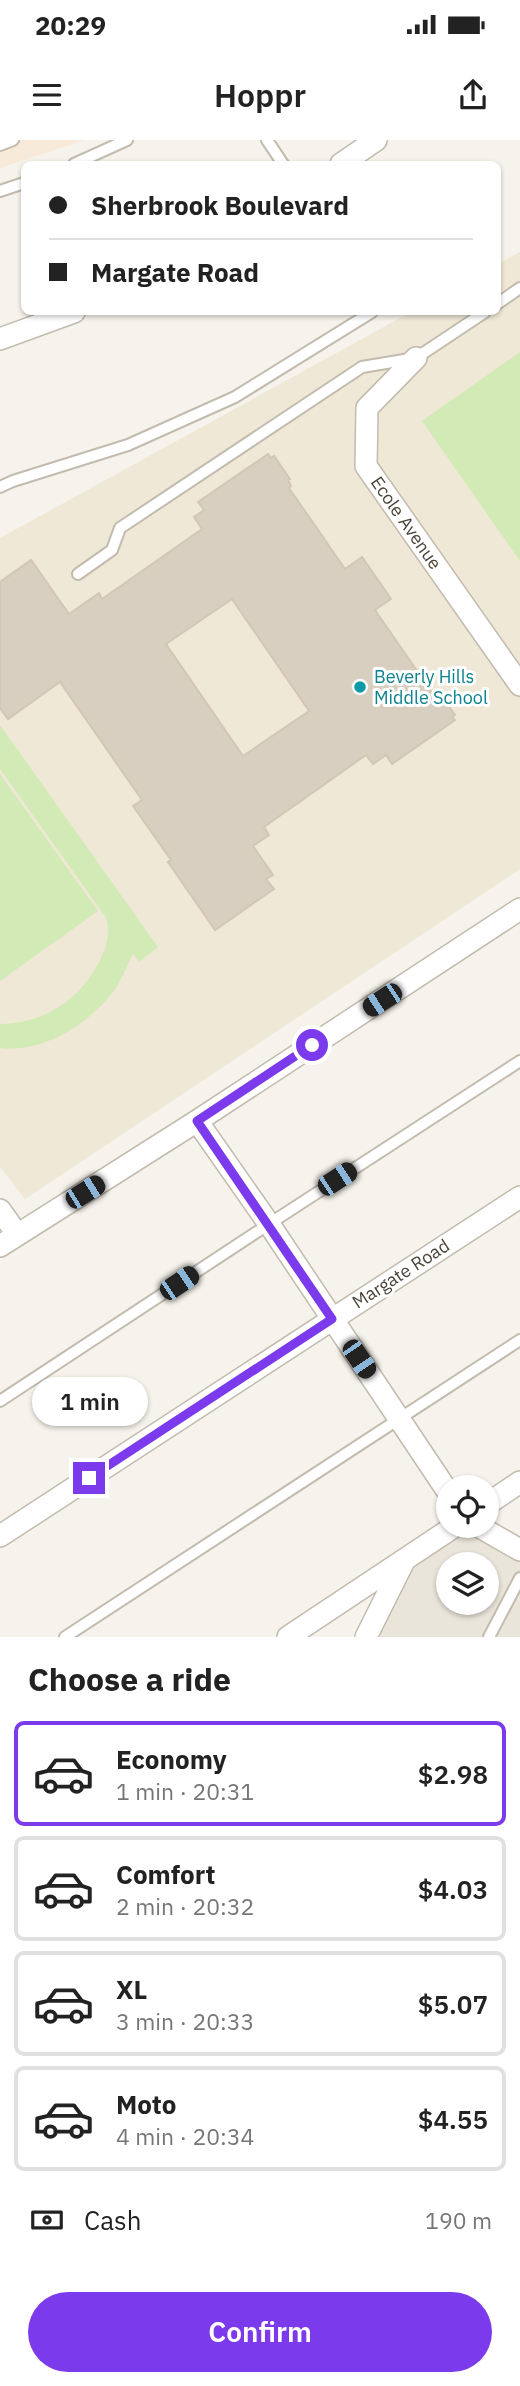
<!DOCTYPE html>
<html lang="en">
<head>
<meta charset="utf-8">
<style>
	:root { --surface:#fff; --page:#f6f6f6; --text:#222; --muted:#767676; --line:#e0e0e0; --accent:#7c3aed }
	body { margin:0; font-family:"IBM Plex Sans",sans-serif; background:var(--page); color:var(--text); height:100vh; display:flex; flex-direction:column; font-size:26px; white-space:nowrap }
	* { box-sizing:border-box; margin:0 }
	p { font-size:23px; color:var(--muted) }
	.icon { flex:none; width:38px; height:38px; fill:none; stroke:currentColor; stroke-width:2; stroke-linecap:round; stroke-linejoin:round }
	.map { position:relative; height:1497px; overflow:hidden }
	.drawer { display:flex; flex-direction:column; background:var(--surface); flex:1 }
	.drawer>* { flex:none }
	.banner { position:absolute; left:21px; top:21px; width:480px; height:154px; border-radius:10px; box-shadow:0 2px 5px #0004; display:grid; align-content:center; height:154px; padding:0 28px; background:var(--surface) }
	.fabs { position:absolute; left:436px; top:1335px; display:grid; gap:14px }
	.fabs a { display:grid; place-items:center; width:63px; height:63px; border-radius:50%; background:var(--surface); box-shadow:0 2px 5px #0004; font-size:35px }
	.end { position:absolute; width:32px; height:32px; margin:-16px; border:9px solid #7c3aed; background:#fff; box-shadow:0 0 0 4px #fff }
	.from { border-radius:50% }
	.bubble { position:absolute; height:49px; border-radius:24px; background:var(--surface); box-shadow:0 2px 5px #0004; font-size:23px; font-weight:600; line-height:49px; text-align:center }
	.car { position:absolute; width:21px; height:42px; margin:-21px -10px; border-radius:9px; box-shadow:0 0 5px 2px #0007; background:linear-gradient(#222 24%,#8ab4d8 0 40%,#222 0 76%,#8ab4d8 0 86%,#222 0) }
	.banner b { display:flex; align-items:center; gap:24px; height:66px; font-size:26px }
	.banner b+b { border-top:2px solid var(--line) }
	.banner i { width:18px; height:18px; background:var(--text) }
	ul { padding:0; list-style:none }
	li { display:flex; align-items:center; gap:21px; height:105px; margin:0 14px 10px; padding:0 14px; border:4px solid var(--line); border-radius:10px }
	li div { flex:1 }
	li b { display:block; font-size:26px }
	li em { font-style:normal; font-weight:600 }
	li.current { border-color:var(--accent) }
	li>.icon { width:63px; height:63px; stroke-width:1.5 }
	h2 { padding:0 28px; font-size:32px; line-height:84px }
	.pay { display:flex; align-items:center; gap:18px; height:77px; padding:0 28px; font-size:26px }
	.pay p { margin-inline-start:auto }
	.button { display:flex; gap:14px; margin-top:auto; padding:14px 28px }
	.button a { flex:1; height:80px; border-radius:42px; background:var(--accent); color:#fff; font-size:28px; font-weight:600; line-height:80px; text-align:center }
	.status { display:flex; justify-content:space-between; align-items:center; height:49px; padding:0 35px; background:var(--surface); direction:ltr }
	.status svg { height:19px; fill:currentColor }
	header { display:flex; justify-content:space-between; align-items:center; height:91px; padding:0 28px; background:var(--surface); font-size:32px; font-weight:600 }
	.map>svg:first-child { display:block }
</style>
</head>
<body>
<div class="status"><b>20:29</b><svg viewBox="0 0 49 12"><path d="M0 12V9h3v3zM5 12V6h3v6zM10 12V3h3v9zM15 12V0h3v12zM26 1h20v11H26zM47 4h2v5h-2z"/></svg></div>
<header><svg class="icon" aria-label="menu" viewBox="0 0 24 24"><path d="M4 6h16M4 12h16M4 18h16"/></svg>Hoppr<svg class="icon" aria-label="share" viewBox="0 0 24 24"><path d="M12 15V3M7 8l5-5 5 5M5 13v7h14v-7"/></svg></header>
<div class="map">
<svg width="520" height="1497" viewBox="0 0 520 1497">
	<rect width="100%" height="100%" fill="#f6f3ec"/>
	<path fill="#eae5da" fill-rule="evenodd" d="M455 1386H479L520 1408V1497H366L405 1419ZM448 1424H486V1463H448Z"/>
	<path fill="#f7ead8" d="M0 0H85L0 28Z"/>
	<path fill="#efe8d6" d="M520 112V729L25 1059 0 1027V398L411 172H497V124Z"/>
	<path fill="#d2eab5" d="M520 212V421L422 281Z
		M0 585 158 807 139 822 133 814C127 825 123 837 116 848 91 883 44 913 0 908V884C44 884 81 859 100 820 106 808 111 792 106 778 104 774 100 769 97 765L0 629Z
		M0 634 98 771 0 841Z"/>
	<path fill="#d8cfc1" stroke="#d3c7b4" stroke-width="2" fill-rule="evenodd" d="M268 314 271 318 274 316 290 339 288 340 291 346 289 348 345 429 362 417 391 459 375 470 433 554 436 552 440 557 442 556 455 575 452 577 455 580 392 624 386 615 373 624 366 615 264 687 269 695 253 706 273 735 266 739 274 749 215 790 168 722 171 720 133 666 142 660 60 542 8 579 0 568V442L31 420 69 474 99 453 102 459 202 389 194 377 204 370 198 362ZM232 459 309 571 243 616 166 504Z"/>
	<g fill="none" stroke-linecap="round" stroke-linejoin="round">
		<g stroke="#c2bbae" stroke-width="14">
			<path id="service" d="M267 0 283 24
				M0 5 13 0
				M74 24 127 0
				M0 51 24 43
				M497 164 520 148
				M0 347 13 341 128 305 235 257 372 172
				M78 434 112 410 120 388 362 227 416 218 485 172
				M0 1261 269 1084 520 921
				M65 1497 520 1200
				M489 1497 520 1438"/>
		</g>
		<g stroke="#c2bbae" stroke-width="24">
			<path id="minor" d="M341 24 376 0
				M0 199 74 172
				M416 218 367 268 366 326 520 545
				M197 981 269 1084 448 1352
				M0 1070 17 1094
				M0 1106 197 981 520 769
				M486 1365 520 1342
				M478 1386 520 1410
				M0 1396 520 1057
				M288 1497 455 1386
				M366 1497 404 1421"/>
		</g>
		<use href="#service" stroke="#fff" stroke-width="10"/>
		<use href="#minor" stroke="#fff" stroke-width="21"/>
	</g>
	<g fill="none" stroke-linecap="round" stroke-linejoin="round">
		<path stroke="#7c3aed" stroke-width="9" d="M89 1338 332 1179 197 981 312 905"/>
	</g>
	<circle fill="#0f9aa8" stroke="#fff" stroke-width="2.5" cx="360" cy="547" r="7"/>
	<g text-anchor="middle" stroke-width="6" stroke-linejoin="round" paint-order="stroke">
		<g font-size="18" fill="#4b4439" stroke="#fff">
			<text transform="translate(406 383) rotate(55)" y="6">Ecole Avenue</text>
			<text transform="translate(401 1134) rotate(-33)" y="6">Margate Road</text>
		</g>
		<g font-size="18" fill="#0d838f" stroke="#fff" text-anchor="start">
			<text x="374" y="543">Beverly Hills<tspan x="374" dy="21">Middle School</tspan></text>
		</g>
	</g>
</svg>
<div class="fabs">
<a><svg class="icon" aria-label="locate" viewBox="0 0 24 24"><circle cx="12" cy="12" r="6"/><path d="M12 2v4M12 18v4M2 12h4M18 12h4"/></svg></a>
<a><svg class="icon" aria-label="layers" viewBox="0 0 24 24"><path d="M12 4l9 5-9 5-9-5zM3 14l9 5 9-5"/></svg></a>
</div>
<i class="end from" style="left:312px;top:905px"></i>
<i class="end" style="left:89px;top:1338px"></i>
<div class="bubble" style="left:32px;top:1237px;width:116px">1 min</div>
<i class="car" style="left:382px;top:860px;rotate:237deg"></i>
<i class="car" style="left:337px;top:1039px;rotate:57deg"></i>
<i class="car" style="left:85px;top:1052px;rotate:58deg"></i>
<i class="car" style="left:179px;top:1143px;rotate:56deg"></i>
<i class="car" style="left:359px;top:1219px;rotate:146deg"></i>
<div class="banner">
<b><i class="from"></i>Sherbrook Boulevard</b>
<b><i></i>Margate Road</b>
</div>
</div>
<section class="drawer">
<h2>Choose a ride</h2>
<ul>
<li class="current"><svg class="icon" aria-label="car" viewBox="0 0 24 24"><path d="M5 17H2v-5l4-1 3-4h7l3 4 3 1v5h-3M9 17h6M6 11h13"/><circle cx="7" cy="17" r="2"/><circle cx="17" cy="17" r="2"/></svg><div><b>Economy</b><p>1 min · 20:31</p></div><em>$2.98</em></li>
<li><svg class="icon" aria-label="car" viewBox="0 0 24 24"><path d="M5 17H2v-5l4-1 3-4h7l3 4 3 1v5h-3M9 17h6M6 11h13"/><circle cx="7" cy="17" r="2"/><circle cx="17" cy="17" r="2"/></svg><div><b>Comfort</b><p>2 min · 20:32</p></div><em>$4.03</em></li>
<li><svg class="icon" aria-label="car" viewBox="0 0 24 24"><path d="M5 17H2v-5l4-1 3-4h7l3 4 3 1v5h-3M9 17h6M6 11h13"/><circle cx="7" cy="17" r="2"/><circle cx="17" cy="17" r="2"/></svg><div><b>XL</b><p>3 min · 20:33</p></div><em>$5.07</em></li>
<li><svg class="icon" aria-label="car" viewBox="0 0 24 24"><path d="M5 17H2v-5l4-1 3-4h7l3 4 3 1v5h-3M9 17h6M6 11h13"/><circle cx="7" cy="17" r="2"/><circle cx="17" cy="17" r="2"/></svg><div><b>Moto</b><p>4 min · 20:34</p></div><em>$4.55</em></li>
</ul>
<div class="pay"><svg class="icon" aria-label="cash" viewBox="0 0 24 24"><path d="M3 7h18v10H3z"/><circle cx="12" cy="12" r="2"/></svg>Cash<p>190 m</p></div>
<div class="button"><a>Confirm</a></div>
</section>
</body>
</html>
